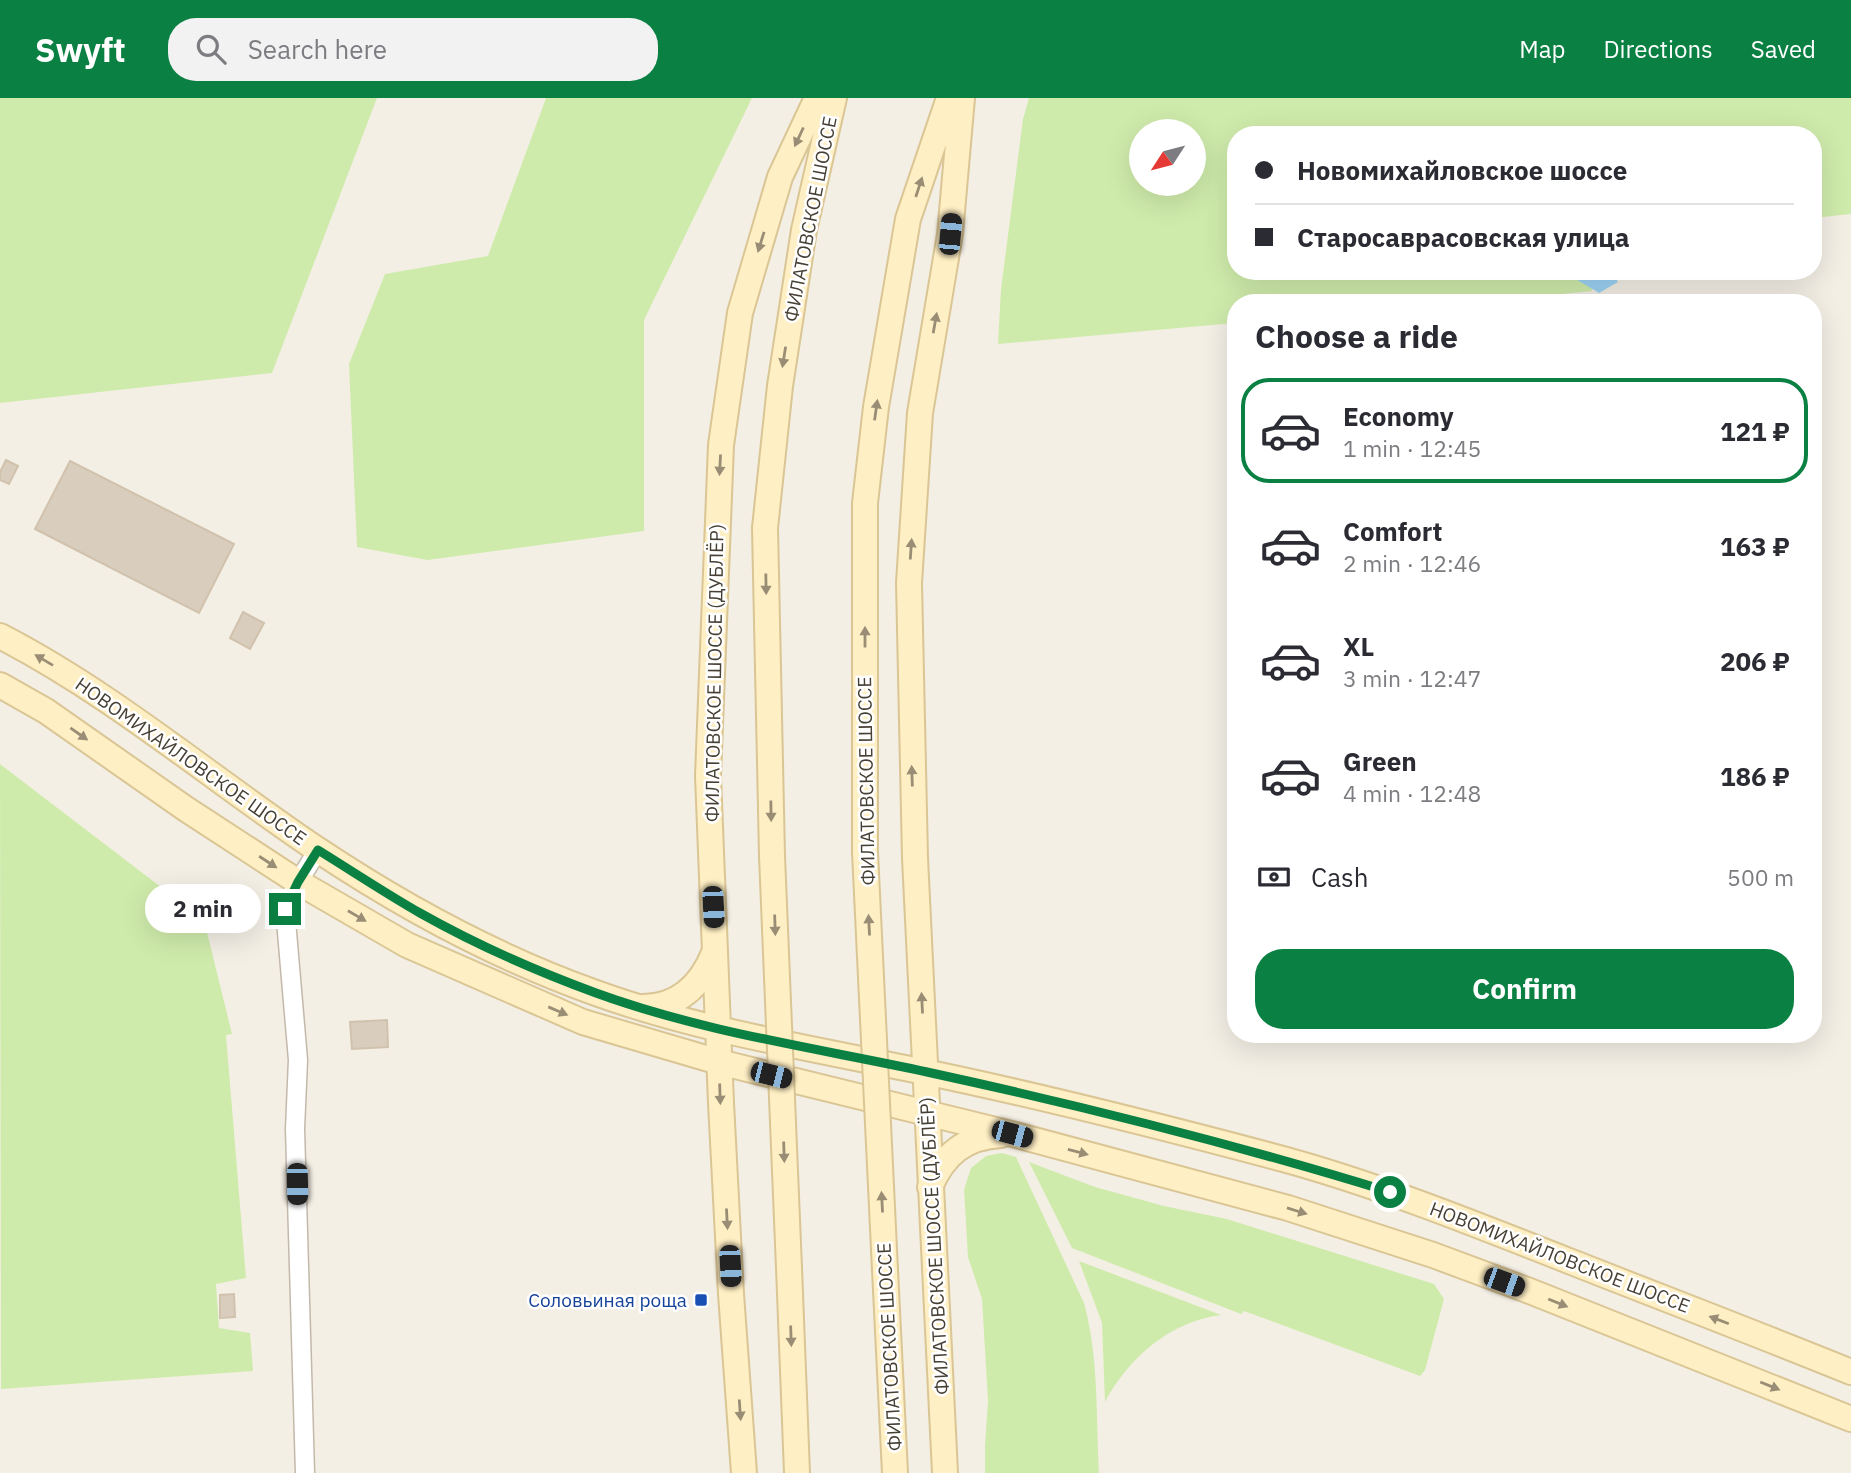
<!DOCTYPE html>
<html lang="en">
<head>
<meta charset="utf-8">
<style>
	:root { --surface:#fff; --page:#f2f2f3; --text:#2b2b33; --muted:#7c7c81; --line:#e1e1e2; --accent:#0b8043 }
	body { margin:0; font-family:"IBM Plex Sans",sans-serif; background:var(--page); color:var(--text); height:100vh; display:flex; flex-direction:column; font-size:26px; white-space:nowrap }
	* { box-sizing:border-box; margin:0 }
	p { font-size:23px; color:var(--muted) }
	.icon { flex:none; width:38px; height:38px; fill:none; stroke:currentColor; stroke-width:2; stroke-linecap:round; stroke-linejoin:round }
	.map { position:relative; flex:1; overflow:hidden }
	.panel { position:absolute; left:1227px; top:196px; width:595px; height:749px; display:flex; flex-direction:column; background:var(--surface); border-radius:28px; box-shadow:0 7px 28px #0002 }
	.panel>* { flex:none }
	.guide { position:absolute; left:1227px; top:28px; width:595px; height:154px; border-radius:28px; box-shadow:0 7px 28px #0002; display:grid; align-content:center; height:154px; padding:0 28px; background:var(--surface) }
	.needle { width:46px; rotate:234deg }
	.buttons { position:absolute; left:1129px; top:21px; display:grid; gap:14px }
	.buttons a { display:grid; place-items:center; width:77px; height:77px; border-radius:50%; background:var(--surface); box-shadow:0 7px 28px #0002; font-size:35px }
	.end { position:absolute; width:32px; height:32px; margin:-16px; border:9px solid #0b8043; background:#fff; box-shadow:0 0 0 4px #fff }
	.from { border-radius:50% }
	.bubble { position:absolute; height:49px; border-radius:24px; background:var(--surface); box-shadow:0 7px 28px #0002; font-size:23px; font-weight:700; line-height:49px; text-align:center }
	.car { position:absolute; width:21px; height:42px; margin:-21px -10px; border-radius:9px; box-shadow:0 0 5px 2px #0007; background:linear-gradient(#222 24%,#8ab4d8 0 40%,#222 0 76%,#8ab4d8 0 86%,#222 0) }
	.guide b { display:flex; align-items:center; gap:24px; height:66px; font-size:26px }
	.guide b+b { border-top:2px solid var(--line) }
	.guide i { width:18px; height:18px; background:var(--text) }
	ul { padding:0; list-style:none }
	li { display:flex; align-items:center; gap:21px; height:105px; margin:0 14px 10px; padding:0 14px; border:4px solid transparent; border-radius:28px }
	li div { flex:1 }
	li b { display:block; font-size:26px }
	li em { font-style:normal; font-weight:700 }
	li.active { border-color:var(--accent) }
	li>.icon { width:63px; height:63px; stroke-width:1.5 }
	h2 { padding:0 28px; font-size:32px; line-height:84px }
	.pay { display:flex; align-items:center; gap:18px; height:77px; padding:0 28px; font-size:26px }
	.pay p { margin-inline-start:auto }
	.button { display:flex; gap:14px; margin-top:auto; padding:14px 28px }
	.button a { flex:1; height:80px; border-radius:28px; background:var(--accent); color:#fff; font-size:28px; font-weight:700; line-height:80px; text-align:center }
	header { display:flex; align-items:center; gap:42px; box-sizing:border-box; height:98px; padding:0 35px; background:var(--accent); color:#fff }
	header strong { font-size:33px }
	nav { display:flex; gap:38px; margin-inline-start:auto; font-size:24px }
	.search { width:490px; height:63px; background:var(--page); display:flex; align-items:center; gap:18px; box-sizing:border-box; padding:0 24px; border-radius:28px; color:var(--muted); font-size:26px }
	.map>svg:first-child { display:block }
</style>
</head>
<body>
<header>
<strong>Swyft</strong>
<div class="search"><svg class="icon" aria-label="search" viewBox="0 0 24 24"><circle cx="10" cy="10" r="6"/><path d="M15 15l6 6"/></svg>Search here</div>
<nav><a>Map</a><a>Directions</a><a>Saved</a></nav>
</header>
<div class="map">
<svg width="1851" height="1375" viewBox="0 0 1851 1375">
	<rect width="100%" height="100%" fill="#f4efe5"/>
	<path fill="#cfebab" fill-rule="evenodd" d="M0 0H377L272 275 0 305Z
		M546 0H752L644 222V433L427 462 357 449 349 266 385 176 488 158Z
		M1029 0H1851V116L1813 120V37H1236V173H1592V193L1466 205H1236L1235 225 998 246 1001 191 1023 21ZM1141 33H1194V86H1141Z
		M0 666 204 822 232 936 226 937 246 1180 216 1186 219 1230 250 1235 253 1273 1 1291Z
		M1002 1055 1016 1059 1084 1205C1099 1260 1096 1319 1099 1375H985V1348L988 1303 982 1201 968 1159 964 1092 971 1070 986 1058Z
		M1029 1064 1095 1089 1164 1108 1227 1121 1434 1186 1444 1201 1425 1272 1420 1278 1244 1213 1241 1216 1072 1150Z
		M1079 1163 1221 1217C1171 1223 1128 1260 1105 1304L1102 1225Z"/>
	<path fill="#9dd3f4" d="M1532 173H1611L1618 184 1599 195 1564 174 1536 175Z"/>
	<path fill="#d9cdbd" stroke="#d1c2ad" stroke-width="2" d="M6 362 18 368 9 386 0 382V374Z
		M70 363 234 446 199 515 35 431Z
		M243 514 264 525 250 551 230 540Z
		M387 922 388 949 352 951 350 924Z
		M234 1196 235 1219 220 1220V1197Z"/>
	<g fill="none" stroke-linecap="round" stroke-linejoin="round">
		<g stroke="#c3b9aa" stroke-width="21">
			<path id="street" d="M305 1375 295 1031 298 962 285 811 298 784 318 752"/>
		</g>
		<g stroke="#dac594" stroke-width="28">
			<path id="secondary" d="M0 538C114 597 212 681 318 752 405 810 498 860 596 895 701 933 811 950 920 973 1042 998 1163 1029 1283 1061 1381 1088 1475 1126 1569 1163 1663 1200 1757 1236 1851 1274
				M0 587 46 613 186 711 298 784 407 847 583 924 719 964 1012 1036 1288 1110 1433 1157 1527 1192 1851 1321
				M865 754V405L876 309 908 121 949 0
				M772 758 765 430 780 288 804 132 834 0
				M643 909C679 909 701 887 714 855
				M930 1089C944 1056 965 1039 1001 1037
				M789 1170 797 1375
				M885 1172 895 1375
				M744 1375 731 1196 721 1005 708 678 721 347 740 215 780 79 817 0
				M945 1375 915 760 909 485 920 315 950 136 962 0"/>
		</g>
		<use href="#street" stroke="#fff" stroke-width="18"/>
		<use href="#secondary" stroke="#ffefc4" stroke-width="24"/>
		<g stroke="#dac594" stroke-width="28" stroke-linecap="butt">
			<path id="secondary-bridge" d="M865 754 885 1172
				M772 758 789 1170"/>
		</g>
		<use href="#secondary-bridge" stroke="#ffefc4" stroke-width="24"/>
	</g>
	<defs><path id="oneway-solid" d="M-6-.8H1V-3.2L6.5 0L1 3.2V.8H-6Z" transform="scale(1.75)"/></defs>
	<g fill="#998e75">
		<use href="#oneway-solid" transform="translate(799 39) rotate(115)"/>
		<use href="#oneway-solid" transform="translate(919 89) rotate(-72)"/>
		<use href="#oneway-solid" transform="translate(761 144) rotate(107)"/>
		<use href="#oneway-solid" transform="translate(935 225) rotate(-80)"/>
		<use href="#oneway-solid" transform="translate(784 259) rotate(99)"/>
		<use href="#oneway-solid" transform="translate(876 312) rotate(-82)"/>
		<use href="#oneway-solid" transform="translate(720 367) rotate(93)"/>
		<use href="#oneway-solid" transform="translate(911 451) rotate(-86)"/>
		<use href="#oneway-solid" transform="translate(766 486) rotate(89)"/>
		<use href="#oneway-solid" transform="translate(865 539) rotate(-90)"/>
		<use href="#oneway-solid" transform="translate(44 562) rotate(-149)"/>
		<use href="#oneway-solid" transform="translate(79 636) rotate(35)"/>
		<use href="#oneway-solid" transform="translate(912 678) rotate(-92)"/>
		<use href="#oneway-solid" transform="translate(771 713) rotate(89)"/>
		<use href="#oneway-solid" transform="translate(268 764) rotate(33)"/>
		<use href="#oneway-solid" transform="translate(357 818) rotate(30)"/>
		<use href="#oneway-solid" transform="translate(775 827) rotate(88)"/>
		<use href="#oneway-solid" transform="translate(869 827) rotate(-93)"/>
		<use href="#oneway-solid" transform="translate(922 905) rotate(-93)"/>
		<use href="#oneway-solid" transform="translate(558 913) rotate(23)"/>
		<use href="#oneway-solid" transform="translate(720 996) rotate(88)"/>
		<use href="#oneway-solid" transform="translate(784 1054) rotate(88)"/>
		<use href="#oneway-solid" transform="translate(1078 1054) rotate(15)"/>
		<use href="#oneway-solid" transform="translate(882 1104) rotate(-93)"/>
		<use href="#oneway-solid" transform="translate(1297 1113) rotate(17)"/>
		<use href="#oneway-solid" transform="translate(727 1121) rotate(87)"/>
		<use href="#oneway-solid" transform="translate(1558 1205) rotate(22)"/>
		<use href="#oneway-solid" transform="translate(1719 1222) rotate(-159)"/>
		<use href="#oneway-solid" transform="translate(791 1238) rotate(88)"/>
		<use href="#oneway-solid" transform="translate(1770 1288) rotate(22)"/>
		<use href="#oneway-solid" transform="translate(740 1312) rotate(86)"/>
	</g>
	<g fill="none" stroke-linecap="round" stroke-linejoin="round">
		<path stroke="#0b8043" stroke-width="9" d="M285 811 298 784 318 752C352 773 385 795 420 815 475 846 536 873 596 895 703 934 816 950 927 974 1083 1008 1238 1047 1390 1094"/>
	</g>
	<rect fill="#1a4fb4" stroke="#fff" stroke-width="2.5" x="694" y="1195" width="14" height="14" rx="3.5"/>
	<g text-anchor="middle" stroke-width="5" stroke-linejoin="round" paint-order="stroke">
		<g font-size="19" fill="#463f34" stroke="#fff">
			<text transform="translate(810 121) rotate(-79)" y="7">ФИЛАТОВСКОЕ ШОССЕ</text>
			<text transform="translate(714 575) rotate(-89)" y="7">ФИЛАТОВСКОЕ ШОССЕ (ДУБЛЁР)</text>
			<text transform="translate(191 663) rotate(35)" y="7">НОВОМИХАЙЛОВСКОЕ ШОССЕ</text>
			<text transform="translate(866 683) rotate(-91)" y="7">ФИЛАТОВСКОЕ ШОССЕ</text>
			<text transform="translate(934 1148) rotate(-93)" y="7">ФИЛАТОВСКОЕ ШОССЕ (ДУБЛЁР)</text>
			<text transform="translate(1560 1159) rotate(21)" y="7">НОВОМИХАЙЛОВСКОЕ ШОССЕ</text>
			<text transform="translate(889 1249) rotate(-93)" y="7">ФИЛАТОВСКОЕ ШОССЕ</text>
		</g>
		<g font-size="19" fill="#164399" stroke="#fff" text-anchor="end">
			<text x="687" y="1209">Соловьиная роща</text>
		</g>
	</g>
</svg>
<div class="buttons">
<a><svg class="needle" viewBox="-14 -14 28 28"><path d="M0-13l5 13h-10z" fill="#e53935"/><path d="M0 13l5-13h-10z" fill="#7c7c81"/></svg></a>
</div>
<i class="end from" style="left:1390px;top:1094px"></i>
<i class="end" style="left:285px;top:811px"></i>
<div class="bubble" style="left:145px;top:786px;width:116px">2 min</div>
<i class="car" style="left:950px;top:136px;rotate:5deg"></i>
<i class="car" style="left:713px;top:809px;rotate:177deg"></i>
<i class="car" style="left:771px;top:977px;rotate:104deg"></i>
<i class="car" style="left:1012px;top:1036px;rotate:105deg"></i>
<i class="car" style="left:297px;top:1086px;rotate:179deg"></i>
<i class="car" style="left:730px;top:1168px;rotate:177deg"></i>
<i class="car" style="left:1504px;top:1184px;rotate:110deg"></i>
<div class="guide">
<b><i class="from"></i>Новомихайловское шоссе</b>
<b><i></i>Старосаврасовская улица</b>
</div>
<section class="panel">
<h2>Choose a ride</h2>
<ul>
<li class="active"><svg class="icon" aria-label="car" viewBox="0 0 24 24"><path d="M5 17H2v-5l4-1 3-4h7l3 4 3 1v5h-3M9 17h6M6 11h13"/><circle cx="7" cy="17" r="2"/><circle cx="17" cy="17" r="2"/></svg><div><b>Economy</b><p>1 min · 12:45</p></div><em>121 ₽</em></li>
<li><svg class="icon" aria-label="car" viewBox="0 0 24 24"><path d="M5 17H2v-5l4-1 3-4h7l3 4 3 1v5h-3M9 17h6M6 11h13"/><circle cx="7" cy="17" r="2"/><circle cx="17" cy="17" r="2"/></svg><div><b>Comfort</b><p>2 min · 12:46</p></div><em>163 ₽</em></li>
<li><svg class="icon" aria-label="car" viewBox="0 0 24 24"><path d="M5 17H2v-5l4-1 3-4h7l3 4 3 1v5h-3M9 17h6M6 11h13"/><circle cx="7" cy="17" r="2"/><circle cx="17" cy="17" r="2"/></svg><div><b>XL</b><p>3 min · 12:47</p></div><em>206 ₽</em></li>
<li><svg class="icon" aria-label="car" viewBox="0 0 24 24"><path d="M5 17H2v-5l4-1 3-4h7l3 4 3 1v5h-3M9 17h6M6 11h13"/><circle cx="7" cy="17" r="2"/><circle cx="17" cy="17" r="2"/></svg><div><b>Green</b><p>4 min · 12:48</p></div><em>186 ₽</em></li>
</ul>
<div class="pay"><svg class="icon" aria-label="cash" viewBox="0 0 24 24"><path d="M3 7h18v10H3z"/><circle cx="12" cy="12" r="2"/></svg>Cash<p>500 m</p></div>
<div class="button"><a>Confirm</a></div>
</section>
</div>
</body>
</html>
